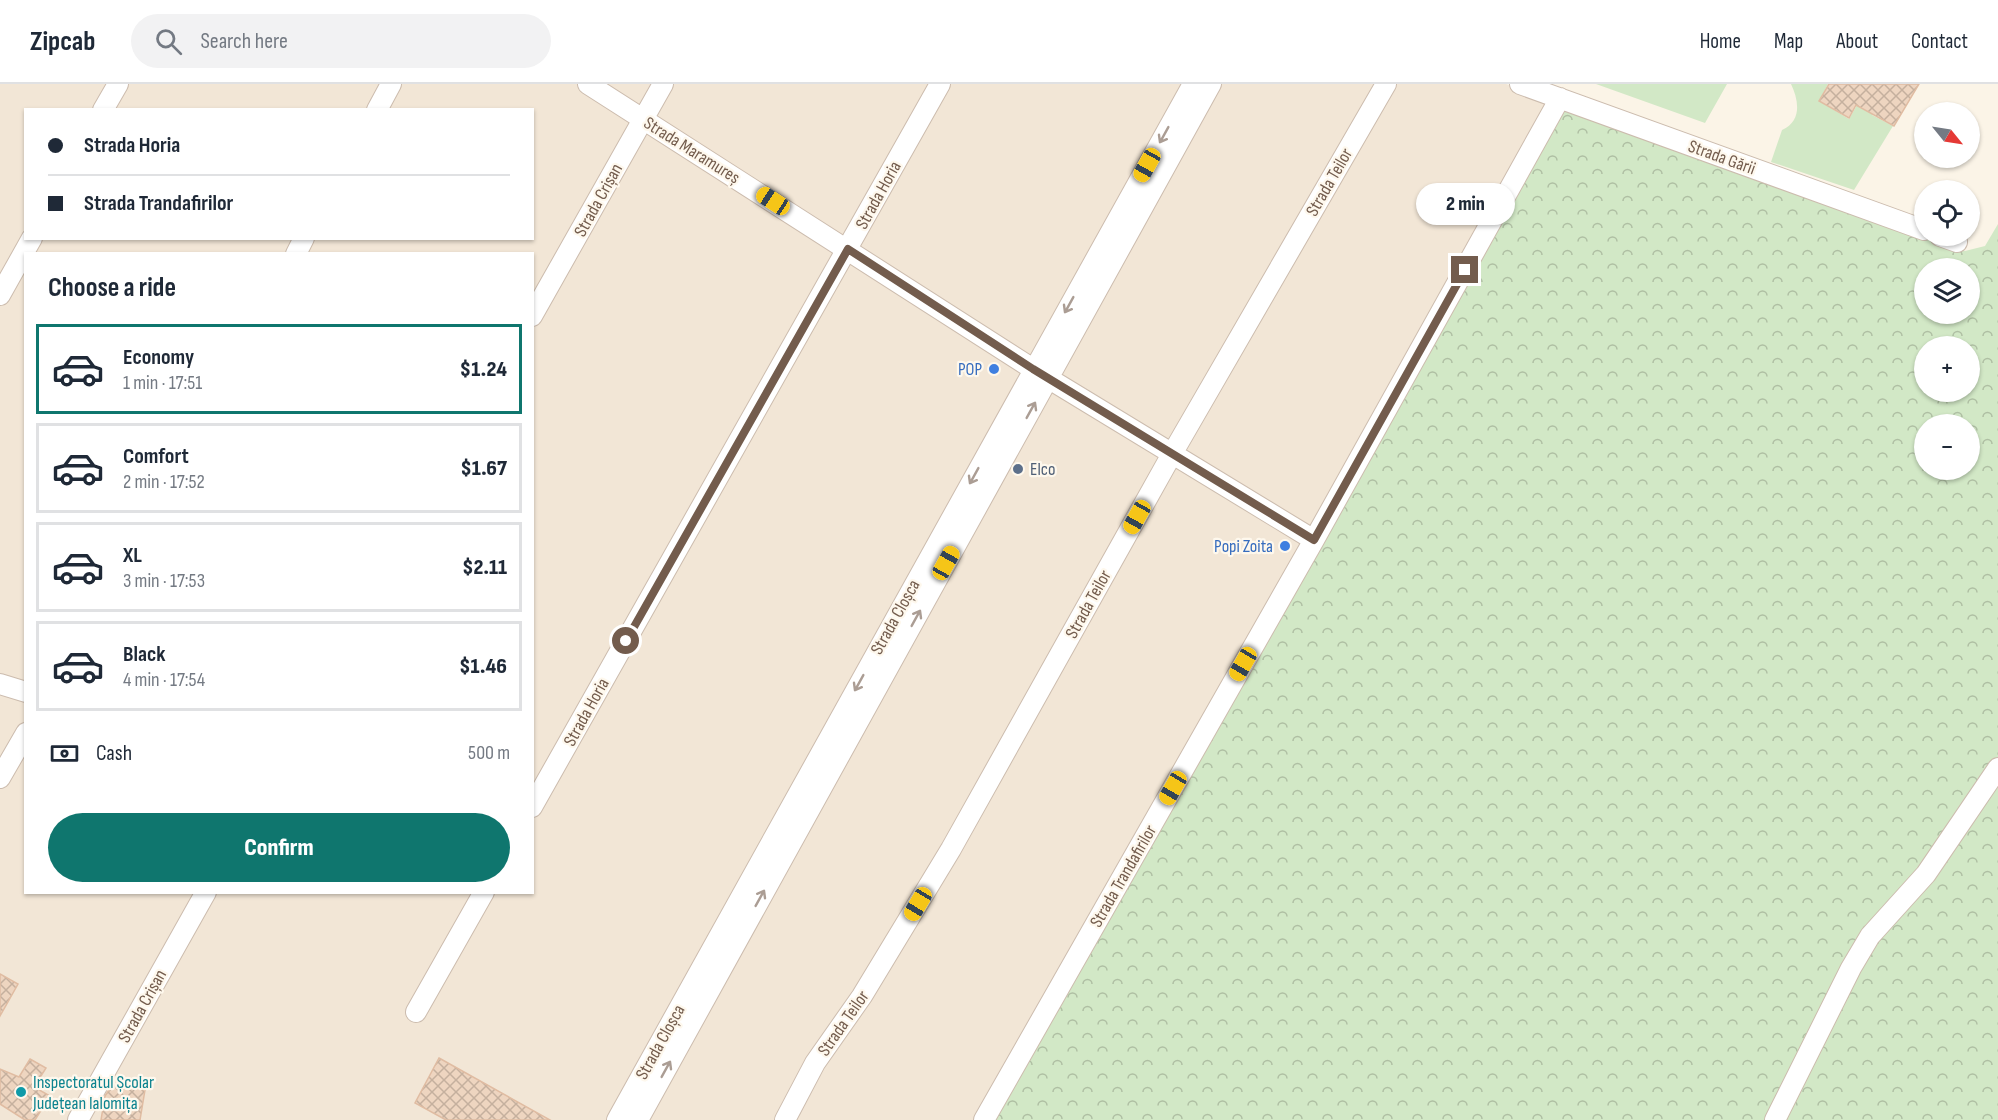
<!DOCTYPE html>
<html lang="en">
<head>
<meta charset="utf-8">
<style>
	:root { --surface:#fff; --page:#f2f2f3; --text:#1f2937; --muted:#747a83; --line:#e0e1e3; --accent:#0f766e }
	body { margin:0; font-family:"Sofia Sans Condensed",sans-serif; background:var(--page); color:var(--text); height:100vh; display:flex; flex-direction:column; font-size:22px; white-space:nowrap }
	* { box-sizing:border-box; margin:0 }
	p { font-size:20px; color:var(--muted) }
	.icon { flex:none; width:33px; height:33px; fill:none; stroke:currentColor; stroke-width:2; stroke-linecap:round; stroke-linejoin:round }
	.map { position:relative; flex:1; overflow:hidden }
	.panel { position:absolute; left:24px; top:168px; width:510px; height:642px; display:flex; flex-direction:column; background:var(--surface); border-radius:0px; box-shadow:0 2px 4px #0004 }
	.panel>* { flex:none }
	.hud { position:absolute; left:24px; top:24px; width:510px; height:132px; border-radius:0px; box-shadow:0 2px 4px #0004; display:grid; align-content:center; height:132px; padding:0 24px; background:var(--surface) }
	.needle { width:39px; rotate:120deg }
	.buttons { position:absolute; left:1914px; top:18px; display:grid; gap:12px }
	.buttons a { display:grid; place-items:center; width:66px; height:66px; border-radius:50%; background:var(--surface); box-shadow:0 2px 4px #0004; font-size:30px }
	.end { position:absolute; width:27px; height:27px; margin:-14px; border:8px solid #735c4d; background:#fff; box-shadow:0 0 0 3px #fff }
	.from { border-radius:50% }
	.bubble { position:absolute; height:42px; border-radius:21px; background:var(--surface); box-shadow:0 2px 4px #0004; font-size:20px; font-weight:800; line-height:42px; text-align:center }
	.car { position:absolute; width:18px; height:36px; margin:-18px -9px; border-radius:8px; box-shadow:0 0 4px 2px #0007; background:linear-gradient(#f5c518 24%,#345 0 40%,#f5c518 0 76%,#345 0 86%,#f5c518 0) }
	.hud b { display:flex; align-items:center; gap:21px; height:57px; font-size:22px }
	.hud b+b { border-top:2px solid var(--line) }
	.hud i { width:15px; height:15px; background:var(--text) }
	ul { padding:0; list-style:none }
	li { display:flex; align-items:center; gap:18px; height:90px; margin:0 12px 9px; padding:0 12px; border:3px solid var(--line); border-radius:0px }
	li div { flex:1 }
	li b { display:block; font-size:22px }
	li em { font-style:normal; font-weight:800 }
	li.current { border-color:var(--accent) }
	li>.icon { width:54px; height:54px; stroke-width:1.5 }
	h2 { padding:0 24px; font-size:27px; line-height:72px }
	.pay { display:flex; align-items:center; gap:15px; height:66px; padding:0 24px; font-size:22px }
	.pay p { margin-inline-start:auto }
	.primary-button { display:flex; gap:12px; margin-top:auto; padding:12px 24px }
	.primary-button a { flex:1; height:69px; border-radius:36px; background:var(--accent); color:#fff; font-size:24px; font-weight:800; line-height:69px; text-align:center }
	header { display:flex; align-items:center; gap:36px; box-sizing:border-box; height:84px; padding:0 30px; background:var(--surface); border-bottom:2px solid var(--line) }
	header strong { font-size:28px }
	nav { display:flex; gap:33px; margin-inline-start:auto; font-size:21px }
	.search { width:420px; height:54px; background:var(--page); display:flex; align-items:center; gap:15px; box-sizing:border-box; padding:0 21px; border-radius:33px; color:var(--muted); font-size:22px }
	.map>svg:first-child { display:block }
</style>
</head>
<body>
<header>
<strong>Zipcab</strong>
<div class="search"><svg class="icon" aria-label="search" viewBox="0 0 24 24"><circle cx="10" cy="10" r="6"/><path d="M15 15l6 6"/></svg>Search here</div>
<nav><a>Home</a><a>Map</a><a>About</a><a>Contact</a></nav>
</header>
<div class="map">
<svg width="1998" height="1036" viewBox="0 0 1998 1036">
	<defs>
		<pattern id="forest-crowns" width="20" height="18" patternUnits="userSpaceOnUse" patternTransform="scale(1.5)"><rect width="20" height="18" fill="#d2e8c6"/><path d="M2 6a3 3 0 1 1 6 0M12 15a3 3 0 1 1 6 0" fill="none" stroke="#afbfa3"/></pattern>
		<pattern id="building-cross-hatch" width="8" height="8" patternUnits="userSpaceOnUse" patternTransform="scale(1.5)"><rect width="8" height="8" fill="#eed5c0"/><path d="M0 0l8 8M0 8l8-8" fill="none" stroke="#c5b09e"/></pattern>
	</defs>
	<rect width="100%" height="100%" fill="#fbf4e7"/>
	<path fill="#f2e6d6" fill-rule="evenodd" d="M0 0H1506L1557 21 1313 471 996 1036H0ZM26 26H532V154H26ZM26 170H532V808H26Z"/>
	<path fill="#d2e8c6" d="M1596 0H1727L1705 39Z
		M1791 0H1828L1819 17 1849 35 1857 21 1889 0 1872 31 1893 42 1854 106 1771 78 1782 46C1802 37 1799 17 1791 0Z"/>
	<path fill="url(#forest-crowns)" fill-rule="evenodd" d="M1557 21 1965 167 1985 162 1998 140V1036H996L1313 471ZM1924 184H1970V230H1924ZM1924 262H1970V308H1924ZM1924 340H1970V386H1924Z"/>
	<path fill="url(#building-cross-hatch)" stroke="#e0bca2" stroke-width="1.5" d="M1829 0H1919L1894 42 1856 21 1849 34 1819 17Z
		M0 890 18 900 0 932Z
		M439 974 550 1036H446L415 1019Z
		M30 975 46 984 34 1003 50 1012 35 1036H25L0 1020V985L19 993Z
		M112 1001 145 1006 140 1036H101L105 1012Z"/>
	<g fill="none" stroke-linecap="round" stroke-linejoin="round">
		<g stroke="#ccbcae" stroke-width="22">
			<path id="street" d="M588 0 1033 285 1314 456
				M1520 0 1924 146
				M103 26 118 0
				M377 26 391 0
				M1940 152 1957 158
				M296 170 304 154
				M0 211 32 154
				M532 232 663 0
				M0 600 26 608
				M0 694 26 649
				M532 723 940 0
				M416 928 484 808
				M78 1036 206 808
				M617 1036 1193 0
				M638 1036 1211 0
				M785 1036 815 979 862 912 951 765 1172 370 1386 0
				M984 1036 1314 456 1560 14
				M1775 1036 1851 884 1870 852 1926 790 1998 684"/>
		</g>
		<use href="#street" stroke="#fff" stroke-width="20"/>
	</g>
	<defs><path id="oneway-shaft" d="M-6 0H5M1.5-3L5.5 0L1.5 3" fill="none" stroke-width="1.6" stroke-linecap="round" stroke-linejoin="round" transform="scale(1.5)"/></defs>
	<g stroke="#ab9d94">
		<use href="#oneway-shaft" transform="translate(1164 51) rotate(119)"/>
		<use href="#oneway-shaft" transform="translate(1069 221) rotate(119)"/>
		<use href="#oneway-shaft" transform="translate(1031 326) rotate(-61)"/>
		<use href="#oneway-shaft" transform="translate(974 392) rotate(119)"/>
		<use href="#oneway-shaft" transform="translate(916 534) rotate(-61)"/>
		<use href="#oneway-shaft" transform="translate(859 599) rotate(119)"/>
		<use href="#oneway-shaft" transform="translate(760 814) rotate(-61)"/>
		<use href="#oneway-shaft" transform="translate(666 985) rotate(-61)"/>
	</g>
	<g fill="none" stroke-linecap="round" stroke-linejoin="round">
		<path stroke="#735c4d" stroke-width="8" d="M626 557 848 165 1033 285 1314 456 1465 186"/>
	</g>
	<g fill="#3f7fe0" stroke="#fef8ed" stroke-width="2">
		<circle cx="994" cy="285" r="6"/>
		<circle cx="1285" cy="462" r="6"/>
	</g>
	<circle fill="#5c6f8a" stroke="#fef8ed" stroke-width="2" cx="1018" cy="385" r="6"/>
	<circle fill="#0f9aa8" stroke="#fef8ed" stroke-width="2" cx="21" cy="1008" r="6"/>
	<g text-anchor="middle" stroke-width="4.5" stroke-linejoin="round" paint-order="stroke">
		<g font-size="18" fill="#735c4d" stroke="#fef8ed">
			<text transform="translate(692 66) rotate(32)" y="6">Strada Maramureș</text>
			<text transform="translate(1722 73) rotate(20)" y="6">Strada Gării</text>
			<text transform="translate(1329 98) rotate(-60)" y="6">Strada Teilor</text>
			<text transform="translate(878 111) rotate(-61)" y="6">Strada Horia</text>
			<text transform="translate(598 116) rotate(-61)" y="6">Strada Crișan</text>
			<text transform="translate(1088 520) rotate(-61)" y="6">Strada Teilor</text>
			<text transform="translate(895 533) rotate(-61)" y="6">Strada Cloșca</text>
			<text transform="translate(586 628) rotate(-61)" y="6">Strada Horia</text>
			<text transform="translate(1123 792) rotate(-60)" y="6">Strada Trandafirilor</text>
			<text transform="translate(142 922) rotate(-61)" y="6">Strada Crișan</text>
			<text transform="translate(843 939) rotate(-55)" y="6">Strada Teilor</text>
			<text transform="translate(660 958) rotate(-61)" y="6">Strada Cloșca</text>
		</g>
		<g font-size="18" fill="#366cbe" stroke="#fef8ed" text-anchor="end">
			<text x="982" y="291">POP</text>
			<text x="1273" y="468">Popi Zoita</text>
		</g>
		<g font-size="18" fill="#4e5e75" stroke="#fef8ed" text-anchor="start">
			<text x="1030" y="391">Elco</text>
		</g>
		<g font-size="18" fill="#0d838f" stroke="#fef8ed" text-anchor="start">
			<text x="33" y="1004">Inspectoratul Școlar<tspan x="33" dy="21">Județean Ialomița</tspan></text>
		</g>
	</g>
</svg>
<div class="buttons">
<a><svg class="needle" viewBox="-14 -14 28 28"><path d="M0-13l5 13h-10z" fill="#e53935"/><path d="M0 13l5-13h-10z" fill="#747a83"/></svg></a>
<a><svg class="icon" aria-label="locate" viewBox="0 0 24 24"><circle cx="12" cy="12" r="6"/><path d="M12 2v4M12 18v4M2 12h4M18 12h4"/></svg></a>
<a><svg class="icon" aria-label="layers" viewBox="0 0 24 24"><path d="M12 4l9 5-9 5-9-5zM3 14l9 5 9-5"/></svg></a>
<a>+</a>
<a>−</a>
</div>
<i class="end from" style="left:626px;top:557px"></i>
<i class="end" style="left:1465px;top:186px"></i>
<div class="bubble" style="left:1416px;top:99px;width:99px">2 min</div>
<i class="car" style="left:1147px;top:81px;rotate:209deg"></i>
<i class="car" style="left:773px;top:117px;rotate:303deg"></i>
<i class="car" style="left:1137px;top:433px;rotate:209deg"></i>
<i class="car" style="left:946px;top:479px;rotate:29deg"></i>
<i class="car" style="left:1243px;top:580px;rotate:210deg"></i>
<i class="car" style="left:1173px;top:704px;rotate:210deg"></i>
<i class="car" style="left:918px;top:820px;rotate:211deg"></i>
<div class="hud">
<b><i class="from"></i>Strada Horia</b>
<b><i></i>Strada Trandafirilor</b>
</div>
<section class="panel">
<h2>Choose a ride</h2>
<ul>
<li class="current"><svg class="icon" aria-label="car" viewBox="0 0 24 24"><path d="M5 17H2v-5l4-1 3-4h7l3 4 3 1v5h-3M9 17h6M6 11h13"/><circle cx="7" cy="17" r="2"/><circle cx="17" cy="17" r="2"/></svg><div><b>Economy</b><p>1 min · 17:51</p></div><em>$1.24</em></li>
<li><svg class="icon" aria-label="car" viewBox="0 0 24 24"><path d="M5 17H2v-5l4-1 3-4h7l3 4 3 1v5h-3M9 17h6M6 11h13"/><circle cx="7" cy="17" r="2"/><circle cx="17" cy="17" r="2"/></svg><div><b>Comfort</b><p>2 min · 17:52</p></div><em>$1.67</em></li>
<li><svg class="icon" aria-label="car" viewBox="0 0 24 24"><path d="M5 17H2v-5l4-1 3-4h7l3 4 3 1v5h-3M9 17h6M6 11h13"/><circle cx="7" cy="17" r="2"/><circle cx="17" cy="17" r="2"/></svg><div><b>XL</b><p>3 min · 17:53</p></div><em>$2.11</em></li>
<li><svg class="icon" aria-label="car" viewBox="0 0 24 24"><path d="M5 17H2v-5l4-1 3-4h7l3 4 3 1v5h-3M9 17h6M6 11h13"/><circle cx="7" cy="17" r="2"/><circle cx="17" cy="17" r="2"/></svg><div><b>Black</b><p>4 min · 17:54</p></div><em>$1.46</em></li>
</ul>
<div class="pay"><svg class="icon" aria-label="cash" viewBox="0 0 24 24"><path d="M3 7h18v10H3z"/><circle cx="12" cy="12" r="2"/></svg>Cash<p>500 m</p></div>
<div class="primary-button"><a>Confirm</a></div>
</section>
</div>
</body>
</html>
